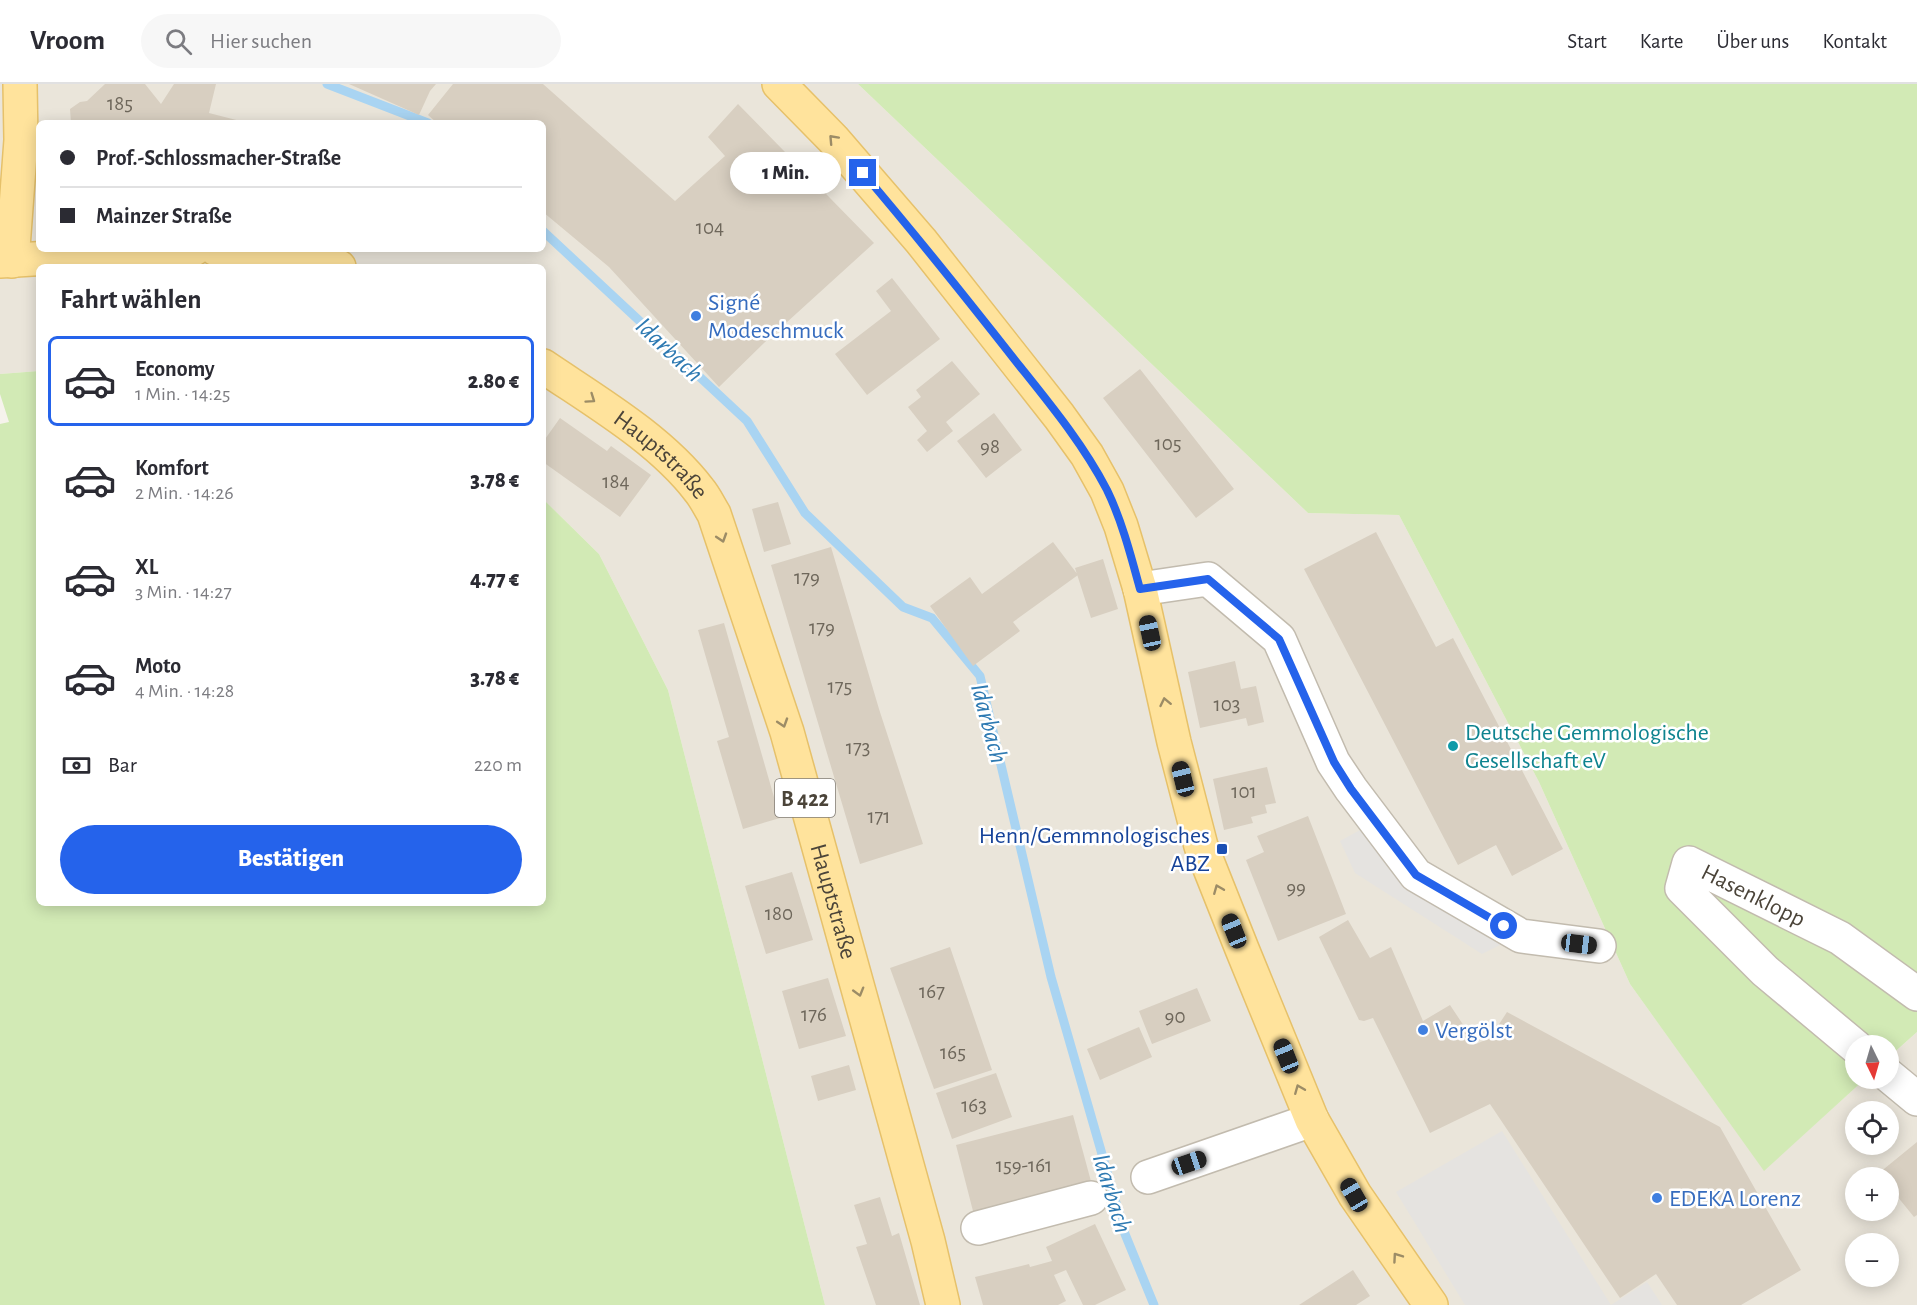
<!DOCTYPE html>
<html lang="de">
<head>
<meta charset="utf-8">
<style>
	:root { --surface:#fff; --page:#f7f7f7; --text:#2b2b33; --muted:#7c7c81; --line:#e1e1e2; --accent:#2563eb }
	body { margin:0; font-family:"Alegreya Sans",sans-serif; background:var(--page); color:var(--text); height:100vh; display:flex; flex-direction:column; font-size:22px; white-space:nowrap }
	* { box-sizing:border-box; margin:0 }
	p { font-size:20px; color:var(--muted) }
	.icon { flex:none; width:33px; height:33px; fill:none; stroke:currentColor; stroke-width:2; stroke-linecap:round; stroke-linejoin:round }
	.map { position:relative; flex:1; overflow:hidden }
	.drawer { position:absolute; left:36px; top:180px; width:510px; height:642px; display:flex; flex-direction:column; background:var(--surface); border-radius:9px; box-shadow:0 3px 15px #0003 }
	.drawer>* { flex:none }
	.hud { position:absolute; left:36px; top:36px; width:510px; height:132px; border-radius:9px; box-shadow:0 3px 15px #0003; display:grid; align-content:center; height:132px; padding:0 24px; background:var(--surface) }
	.needle { width:39px; rotate:175deg }
	.buttons { position:absolute; left:1845px; top:951px; display:grid; gap:12px }
	.buttons a { display:grid; place-items:center; width:54px; height:54px; border-radius:50%; background:var(--surface); box-shadow:0 3px 15px #0003; font-size:30px }
	.end { position:absolute; width:27px; height:27px; margin:-14px; border:8px solid #2563eb; background:#fff; box-shadow:0 0 0 3px #fff }
	.from { border-radius:50% }
	.bubble { position:absolute; height:42px; border-radius:21px; background:var(--surface); box-shadow:0 3px 15px #0003; font-size:20px; font-weight:800; line-height:42px; text-align:center }
	.car { position:absolute; width:18px; height:36px; margin:-18px -9px; border-radius:8px; box-shadow:0 0 4px 2px #0007; background:linear-gradient(#222 24%,#8ab4d8 0 40%,#222 0 76%,#8ab4d8 0 86%,#222 0) }
	.hud b { display:flex; align-items:center; gap:21px; height:57px; font-size:22px }
	.hud b+b { border-top:2px solid var(--line) }
	.hud i { width:15px; height:15px; background:var(--text) }
	ul { padding:0; list-style:none }
	li { display:flex; align-items:center; gap:18px; height:90px; margin:0 12px 9px; padding:0 12px; border:3px solid transparent; border-radius:9px }
	li div { flex:1 }
	li b { display:block; font-size:22px }
	li em { font-style:normal; font-weight:800 }
	li.on { border-color:var(--accent) }
	li>.icon { width:54px; height:54px; stroke-width:1.5 }
	h2 { padding:0 24px; font-size:27px; line-height:72px }
	.pay { display:flex; align-items:center; gap:15px; height:66px; padding:0 24px; font-size:22px }
	.pay p { margin-inline-start:auto }
	.primary-button { display:flex; gap:12px; margin-top:auto; padding:12px 24px }
	.primary-button a { flex:1; height:69px; border-radius:36px; background:var(--accent); color:#fff; font-size:24px; font-weight:800; line-height:69px; text-align:center }
	header { display:flex; align-items:center; gap:36px; box-sizing:border-box; height:84px; padding:0 30px; background:var(--surface); border-bottom:2px solid var(--line) }
	header strong { font-size:28px }
	nav { display:flex; gap:33px; margin-inline-start:auto; font-size:21px }
	.search { width:420px; height:54px; background:var(--page); display:flex; align-items:center; gap:15px; box-sizing:border-box; padding:0 21px; border-radius:33px; color:var(--muted); font-size:22px }
	.map>svg:first-child { display:block }
</style>
</head>
<body>
<header>
<strong>Vroom</strong>
<div class="search"><svg class="icon" aria-label="search" viewBox="0 0 24 24"><circle cx="10" cy="10" r="6"/><path d="M15 15l6 6"/></svg>Hier suchen</div>
<nav><a>Start</a><a>Karte</a><a>Über uns</a><a>Kontakt</a></nav>
</header>
<div class="map">
<svg width="1917" height="1221" viewBox="0 0 1917 1221">
	<rect width="100%" height="100%" fill="#f6f3ec"/>
	<path fill="#eae5da" fill-rule="evenodd" d="M0 0H858L1308 429 1399 431 1539 698 1630 900 1764 1086 1865 995 1888 994 1889 973 1917 948V1221H825L668 606 599 470 543 415V183H39V287L0 290ZM39 39H543V165H39ZM1856 1028H1888V1060H1856ZM1856 1094H1888V1126H1856ZM1856 1160H1888V1192H1856Z"/>
	<path fill="#d2eab5" d="M858 0H1917V948L1889 973 1888 962H1856V994L1865 995 1764 1087 1630 900 1539 698 1399 431 1308 429Z
		M39 287V819H543V415L599 470 668 606 825 1221H0V340L9 338 0 310V290Z"/>
	<path fill="#e5e3e0" d="M1362 745 1510 856 1482 870 1355 789 1340 757Z
		M1502 1047 1611 1221 1647 1198 1662 1221H1465L1396 1108Z"/>
	<g fill="none" stroke-linecap="round" stroke-linejoin="round">
		<path stroke="#a9d4f2" stroke-width="9" d="M327 0 428 39
			M543 147 747 337 805 429 903 523 932 534 980 592 1051 893 1125 1150 1154 1221"/>
	</g>
	<path fill="#d8cfc1" d="M105 0H145L161 20 174 0H216L209 29 248 39H71L70 25 80 18 87 17Z
		M349 0H436L430 7 419 31Z
		M453 0H543L675 117 725 72 708 53 738 20 874 159 764 259 719 303 609 183 543 128V39H437L428 31Z
		M892 194 940 255 867 311 835 270 891 227 876 207Z
		M952 277 980 310 946 338 953 347 927 368 917 356 927 347 908 323 921 313 916 306Z
		M1140 285 1234 405 1196 434 1103 314Z
		M994 329 1022 366 986 394 957 357Z
		M560 334 607 367 611 362 651 391 620 433 543 378V358Z
		M778 418 791 460 764 468 752 425Z
		M1376 448 1436 563 1453 554 1563 765 1512 792 1496 761 1458 781 1304 485Z
		M1053 458 1078 491 1013 538 1020 547 973 582 930 522 970 493 982 510Z
		M831 463 879 625 923 760 860 780 771 481Z
		M1103 475 1118 525 1091 534 1075 484Z
		M724 539 780 734 743 745 717 657 729 653 698 546Z
		M1235 577 1241 605 1256 602 1264 638 1248 642 1246 634 1200 644 1188 588Z
		M1267 683 1276 719 1265 721 1267 729 1251 733 1253 739 1224 746 1213 695Z
		M1308 732 1346 830 1278 857 1246 776 1264 768 1257 752Z
		M792 788 813 856 766 870 745 802Z
		M1348 836 1370 874 1391 863 1423 937 1450 921 1476 960 1490 954 1507 928 1720 1043 1801 1186 1741 1221H1677L1656 1190 1620 1214 1490 1020 1430 1049 1373 934 1364 937 1359 936 1319 853Z
		M950 863 992 986 934 1005 890 884Z
		M828 894 846 952 799 965 782 907Z
		M1197 904 1211 937 1152 960 1139 927Z
		M1139 943 1152 973 1100 996 1087 965Z
		M849 981 856 1006 818 1017 811 992Z
		M996 989 1012 1033 952 1055 936 1009Z
		M1073 1031 1092 1101 974 1131 956 1061Z
		M1917 1058V1131L1914 1133 1888 1101V1094H1883L1879 1089Z
		M880 1113 892 1152 899 1149 920 1221H876L856 1163 867 1160 854 1121Z
		M1095 1140 1126 1206 1095 1221H1083L1066 1186 1054 1191 1066 1217 1058 1221H983L975 1193 1029 1180 1030 1183 1052 1177 1046 1163Z
		M1353 1186 1370 1212 1356 1221H1299Z"/>
	<g fill="none" stroke-linecap="round" stroke-linejoin="round">
		<g stroke="#c2bbae" stroke-width="36">
			<g id="minor">
				<path d="M1140 505 1208 495 1279 555 1333 678 1351 705 1416 791 1521 852 1599 862"/>
				<path id="s1" d="M1856 963 1765 887 1682 804 1689 779 1840 854 1917 910"/>
				<path d="M1888 991 1917 1015"/>
				<path d="M1148 1093 1312 1036"/>
				<path d="M978 1144 1091 1114"/>
			</g>
		</g>
		<g stroke="#e6c16a" stroke-width="36">
			<g id="major">
				<path d="M779 0 833 55 921 157 1059 332 1087 371 1107 407 1121 442 1140 505 1174 658 1201 762 1242 865 1312 1036 1355 1111 1431 1221"/>
				<path d="M216 165C257 165 299 172 339 183"/>
				<path d="M0 177 194 165"/>
				<path d="M12 177 21 56 20 0"/>
				<path id="s2" d="M543 282C596 318 660 355 699 406 705 413 709 422 714 430L787 648 928 1157 943 1221"/>
			</g>
		</g>
		<use href="#minor" stroke="#fff" stroke-width="33"/>
		<use href="#major" stroke="#ffe39c" stroke-width="33"/>
	</g>
	<defs><path id="oneway-chevron" d="M-2-3.5L2.5 0L-2 3.5" fill="none" stroke-width="1.6" stroke-linecap="round" stroke-linejoin="round" transform="scale(1.5)"/></defs>
	<g stroke="#9c8c66">
		<use href="#oneway-chevron" transform="translate(833 55) rotate(-133)"/>
		<use href="#oneway-chevron" transform="translate(591 315) rotate(35)"/>
		<use href="#oneway-chevron" transform="translate(722 454) rotate(72)"/>
		<use href="#oneway-chevron" transform="translate(1165 618) rotate(-102)"/>
		<use href="#oneway-chevron" transform="translate(783 639) rotate(72)"/>
		<use href="#oneway-chevron" transform="translate(1218 805) rotate(-112)"/>
		<use href="#oneway-chevron" transform="translate(859 908) rotate(74)"/>
		<use href="#oneway-chevron" transform="translate(1299 1005) rotate(-112)"/>
		<use href="#oneway-chevron" transform="translate(1397 1173) rotate(-125)"/>
	</g>
	<g fill="none" stroke-linecap="round" stroke-linejoin="round">
		<path stroke="#2563eb" stroke-width="8" d="M863 89C916 151 967 215 1018 280 1050 320 1083 360 1107 406 1122 437 1131 472 1140 505L1208 495 1279 555 1334 678 1351 705 1416 791 1504 842"/>
	</g>
	<g fill="#3f7fe0" stroke="#fff" stroke-width="2">
		<circle cx="696" cy="232" r="6"/>
		<circle cx="1423" cy="946" r="6"/>
		<circle cx="1657" cy="1114" r="6"/>
	</g>
	<circle fill="#0f9aa8" stroke="#fff" stroke-width="2" cx="1453" cy="662" r="6"/>
	<rect fill="#1a4fb4" stroke="#fff" stroke-width="2" x="1216" y="759" width="12" height="12" rx="3"/>
	<g text-anchor="middle" stroke-width="5" stroke-linejoin="round" paint-order="stroke">
		<g font-size="21" fill="#6e675b">
			<text x="120" y="26">185</text>
			<text x="710" y="150">104</text>
			<text x="1168" y="366">105</text>
			<text x="990" y="369">98</text>
			<text x="616" y="404">184</text>
			<text x="807" y="500">179</text>
			<text x="822" y="550">179</text>
			<text x="840" y="609">175</text>
			<text x="1227" y="627">103</text>
			<text x="858" y="670">173</text>
			<text x="1244" y="714">101</text>
			<text x="879" y="739">171</text>
			<text x="1296" y="810">99</text>
			<text x="779" y="836">180</text>
			<text x="932" y="914">167</text>
			<text x="814" y="937">176</text>
			<text x="1175" y="939">90</text>
			<text x="953" y="975">165</text>
			<text x="974" y="1028">163</text>
			<text x="1024" y="1088">159-161</text>
		</g>
		<rect fill="#fff" stroke="#817c74" stroke-width="1.5" x="775" y="695" width="60" height="38" rx="4.5"/>
		<g font-size="22" font-weight="bold" fill="#4b4439">
			<text x="805" y="722">B 422</text>
		</g>
		<g font-size="24" fill="#366cbe" stroke="#fff" text-anchor="start">
			<text x="708" y="226">Signé<tspan x="708" dy="28">Modeschmuck</tspan></text>
			<text x="1435" y="954">Vergölst</text>
			<text x="1669" y="1122">EDEKA Lorenz</text>
		</g>
		<g font-size="24" fill="#4b4439" stroke="#fff">
			<text dy="8" stroke="none"><textPath href="#s2" startOffset="148">Hauptstraße</textPath></text>
			<text dy="8" stroke="none"><textPath href="#s1" startOffset="334">Hasenklopp</textPath></text>
			<text dy="8" stroke="none"><textPath href="#s2" startOffset="634">Hauptstraße</textPath></text>
		</g>
		<g font-size="24" fill="#0d838f" stroke="#fff" text-anchor="start">
			<text x="1465" y="656">Deutsche Gemmologische<tspan x="1465" dy="28">Gesellschaft eV</tspan></text>
		</g>
		<g font-size="24" fill="#164399" stroke="#fff" text-anchor="end">
			<text x="1210" y="759">Henn/Gemmnologisches<tspan x="1210" dy="28">ABZ</tspan></text>
		</g>
		<g font-size="26" font-style="italic" fill="#2e7ab2" stroke="#fff">
			<text transform="translate(670 265) rotate(43)" y="9">Idarbach</text>
			<text transform="translate(990 639) rotate(75)" y="9">Idarbach</text>
			<text transform="translate(1113 1109) rotate(73)" y="9">Idarbach</text>
		</g>
	</g>
</svg>
<div class="buttons">
<a><svg class="needle" viewBox="-14 -14 28 28"><path d="M0-13l5 13h-10z" fill="#e53935"/><path d="M0 13l5-13h-10z" fill="#7c7c81"/></svg></a>
<a><svg class="icon" aria-label="locate" viewBox="0 0 24 24"><circle cx="12" cy="12" r="6"/><path d="M12 2v4M12 18v4M2 12h4M18 12h4"/></svg></a>
<a>+</a>
<a>−</a>
</div>
<i class="end from" style="left:1504px;top:842px"></i>
<i class="end" style="left:863px;top:89px"></i>
<div class="bubble" style="left:730px;top:68px;width:111px">1 Min.</div>
<i class="car" style="left:1150px;top:549px;rotate:348deg"></i>
<i class="car" style="left:1183px;top:695px;rotate:346deg"></i>
<i class="car" style="left:1234px;top:847px;rotate:338deg"></i>
<i class="car" style="left:1579px;top:860px;rotate:97deg"></i>
<i class="car" style="left:1286px;top:972px;rotate:338deg"></i>
<i class="car" style="left:1189px;top:1079px;rotate:71deg"></i>
<i class="car" style="left:1354px;top:1111px;rotate:330deg"></i>
<div class="hud">
<b><i class="from"></i>Prof.-Schlossmacher-Straße</b>
<b><i></i>Mainzer Straße</b>
</div>
<section class="drawer">
<h2>Fahrt wählen</h2>
<ul>
<li class="on"><svg class="icon" aria-label="car" viewBox="0 0 24 24"><path d="M5 17H2v-5l4-1 3-4h7l3 4 3 1v5h-3M9 17h6M6 11h13"/><circle cx="7" cy="17" r="2"/><circle cx="17" cy="17" r="2"/></svg><div><b>Economy</b><p>1 Min. · 14:25</p></div><em>2.80 €</em></li>
<li><svg class="icon" aria-label="car" viewBox="0 0 24 24"><path d="M5 17H2v-5l4-1 3-4h7l3 4 3 1v5h-3M9 17h6M6 11h13"/><circle cx="7" cy="17" r="2"/><circle cx="17" cy="17" r="2"/></svg><div><b>Komfort</b><p>2 Min. · 14:26</p></div><em>3.78 €</em></li>
<li><svg class="icon" aria-label="car" viewBox="0 0 24 24"><path d="M5 17H2v-5l4-1 3-4h7l3 4 3 1v5h-3M9 17h6M6 11h13"/><circle cx="7" cy="17" r="2"/><circle cx="17" cy="17" r="2"/></svg><div><b>XL</b><p>3 Min. · 14:27</p></div><em>4.77 €</em></li>
<li><svg class="icon" aria-label="car" viewBox="0 0 24 24"><path d="M5 17H2v-5l4-1 3-4h7l3 4 3 1v5h-3M9 17h6M6 11h13"/><circle cx="7" cy="17" r="2"/><circle cx="17" cy="17" r="2"/></svg><div><b>Moto</b><p>4 Min. · 14:28</p></div><em>3.78 €</em></li>
</ul>
<div class="pay"><svg class="icon" aria-label="cash" viewBox="0 0 24 24"><path d="M3 7h18v10H3z"/><circle cx="12" cy="12" r="2"/></svg>Bar<p>220 m</p></div>
<div class="primary-button"><a>Bestätigen</a></div>
</section>
</div>
</body>
</html>
